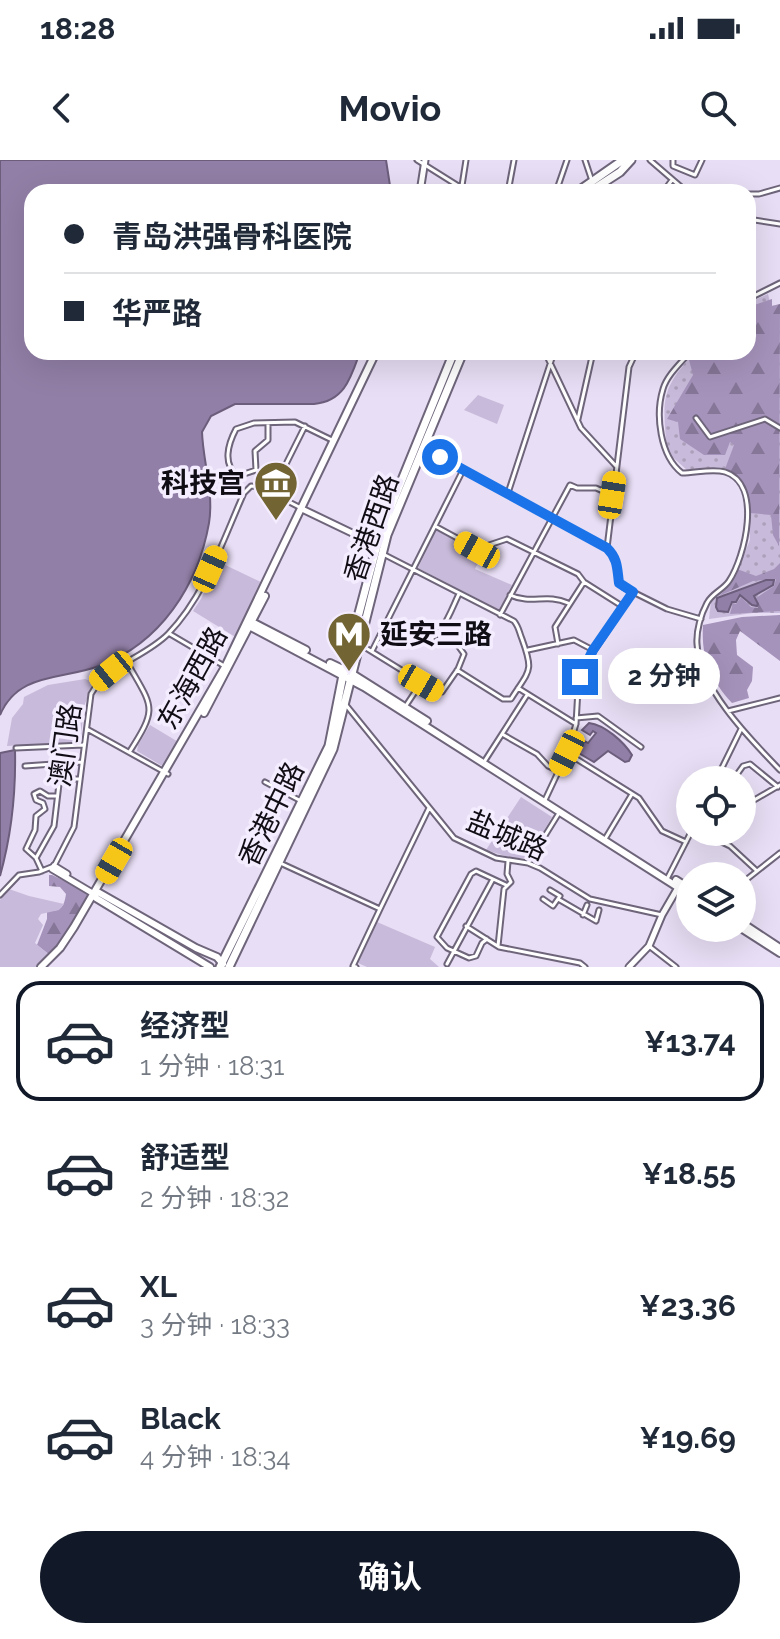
<!DOCTYPE html>
<html lang="zh">
<head>
<meta charset="utf-8">
<style>
	:root { --surface:#fff; --page:#f6f6f7; --text:#1f2937; --muted:#747a83; --line:#e0e1e3; --accent:#111827 }
	body { margin:0; font-family:Raleway,"Noto Sans SC",sans-serif; background:var(--page); color:var(--text); height:100vh; display:flex; flex-direction:column; font-size:30px; white-space:nowrap }
	* { box-sizing:border-box; margin:0 }
	p { font-size:26px; color:var(--muted) }
	.icon { flex:none; width:44px; height:44px; fill:none; stroke:currentColor; stroke-width:2; stroke-linecap:round; stroke-linejoin:round }
	.map { position:relative; height:807px; overflow:hidden }
	.drawer { display:flex; flex-direction:column; background:var(--surface); flex:1 }
	.drawer>* { flex:none }
	.banner { position:absolute; left:24px; top:24px; width:732px; height:176px; border-radius:24px; box-shadow:0 8px 32px #0002; display:grid; align-content:center; height:176px; padding:0 40px; background:var(--surface) }
	.controls { position:absolute; left:676px; top:606px; display:grid; gap:16px }
	.controls a { display:grid; place-items:center; width:80px; height:80px; border-radius:50%; background:var(--surface); box-shadow:0 8px 32px #0002; font-size:40px }
	.end { position:absolute; width:36px; height:36px; margin:-18px; border:10px solid #1a73e8; background:#fff; box-shadow:0 0 0 4px #fff }
	.from { border-radius:50% }
	.bubble { position:absolute; height:56px; border-radius:28px; background:var(--surface); box-shadow:0 8px 32px #0002; font-size:26px; font-weight:700; line-height:56px; text-align:center }
	.car { position:absolute; width:24px; height:48px; margin:-24px -12px; border-radius:10px; box-shadow:0 0 6px 2px #0007; background:linear-gradient(#f5c518 24%,#345 0 40%,#f5c518 0 76%,#345 0 86%,#f5c518 0) }
	.banner b { display:flex; align-items:center; gap:28px; height:76px; font-size:30px }
	.banner b+b { border-top:2px solid var(--line) }
	.banner i { width:20px; height:20px; background:var(--text) }
	ul { padding:14px 0 0; list-style:none }
	li { display:flex; align-items:center; gap:24px; height:120px; margin:0 16px 12px; padding:0 24px; border:4px solid transparent; border-radius:24px }
	li div { flex:1 }
	li b { display:block; font-size:30px }
	li em { font-style:normal; font-weight:700 }
	li.on { border-color:var(--accent) }
	li>.icon { width:72px; height:72px; stroke-width:1.5 }
	.cta { display:flex; gap:16px; margin-top:auto; padding:16px 40px }
	.cta a { flex:1; height:92px; border-radius:48px; background:var(--accent); color:#fff; font-size:32px; font-weight:700; line-height:92px; text-align:center }
	.status { display:flex; justify-content:space-between; align-items:center; height:56px; padding:0 40px; background:var(--surface); direction:ltr }
	.status svg { height:22px; fill:currentColor }
	header { display:flex; justify-content:space-between; align-items:center; height:104px; padding:0 40px; background:var(--surface); font-size:36px; font-weight:700 }
	.map>svg:first-child { display:block }
</style>
</head>
<body>
<div class="status"><b>18:28</b><svg viewBox="0 0 49 12"><path d="M0 12V9h3v3zM5 12V6h3v6zM10 12V3h3v9zM15 12V0h3v12zM26 1h20v11H26zM47 4h2v5h-2z"/></svg></div>
<header><svg class="icon" aria-label="back" viewBox="0 0 24 24"><path d="M15 5l-7 7 7 7"/></svg>Movio<svg class="icon" aria-label="search" viewBox="0 0 24 24"><circle cx="10" cy="10" r="6"/><path d="M15 15l6 6"/></svg></header>
<div class="map">
<svg width="780" height="807" viewBox="0 0 780 807">
	<defs>
		<pattern id="grass-dots" width="8" height="8" patternUnits="userSpaceOnUse" patternTransform="scale(2)"><rect width="8" height="8" fill="#c8bada"/><path d="M2 2h.1M6 6h.1" fill="none" stroke="#ab9fba" stroke-width="1.8" stroke-linecap="round"/></pattern>
		<pattern id="forest-firs" width="22" height="20" patternUnits="userSpaceOnUse" patternTransform="scale(2)"><rect width="22" height="20" fill="#a693bc"/><path d="M5 1l3.5 6h-7zM16 11l3.5 6h-7z" fill="#867698"/></pattern>
	</defs>
	<rect width="100%" height="100%" fill="#e8def5"/>
	<path fill="url(#grass-dots)" d="M768 134 771 146 780 144V453H753L709 459 711 441 732 423 750 380 748 334 734 312 725 309 688 311 667 292C663 240 659 231 695 192H748V143Z"/>
	<path fill="url(#forest-firs)" d="M772 139V146L780 144 779 386 773 375 771 355 750 353C748 334 744 316 725 309L734 285 730 282 725 295H704L680 279 678 262 667 259 693 215 689 200 698 192H748V147Z
		M780 403V451L730 454 733 443 736 444 741 437 751 447 758 448 756 438 774 426 776 419 753 421 719 436 732 423 737 409 756 416 774 409Z
		M780 455V501L740 471 736 480 737 495 753 507 752 521 747 530 749 538 732 543C710 519 701 497 703 465L742 457Z
		M49 715H52L92 734 73 767 51 796 37 785 47 759V751C61 752 64 747 66 734L60 727 49 726Z"/>
	<path fill="#c8bada" d="M478 235 504 245 497 264 464 250Z
		M436 370 482 395 475 409 512 425 499 450 418 408Z
		M219 402 263 423 237 478 193 451 201 439Z
		M85 519 94 522 84 546 81 577 76 582 7 586 12 558 23 544 24 537 48 525Z
		M150 565 180 583 164 607 137 591 138 585Z
		M521 637 552 657 528 698H512L486 690Z
		M9 729 29 736 64 744 59 750 41 754 38 759 43 765 35 783 51 796 39 807H0V740Z
		M377 762 435 787 430 799 439 807H367L358 803Z"/>
	<path fill="#927fa7" stroke="#6b5d7b" stroke-width="2" d="M0 0H386L391 32H32V192H360C351 217 345 241 314 244H235L211 256 202 272C203 302 214 332 209 363 198 425 161 483 99 506 62 520 18 512 0 555Z
		M766 420H774L773 425 754 436 758 444 757 446 752 445 740 435 736 442H732L728 452 718 451 716 447 717 438Z
		M589 563C605 565 624 582 632 595L629 601 625 602 608 591 594 602 577 592 580 579 588 583 596 573 593 571 590 575 582 570Z
		M15 590C16 635 12 673 0 716V593Z"/>
	<g fill="none" stroke-linecap="round" stroke-linejoin="round">
		<g stroke="#6e657a" stroke-width="7">
			<path id="minor" d="M417 0 468 32
				M585 0 591 18
				M650 0 687 32
				M673 0V6L695 15 702 0
				M730 29 739 32
				M461 32 466 0
				M508 32 514 0
				M556 32 567 0
				M663 32 672 20
				M748 34H759L780 28
				M748 59 780 64
				M748 139 780 123
				M545 192 581 268 616 306
				M690 192C681 203 667 215 663 229 655 255 660 296 682 313 696 313 712 308 725 312 763 324 745 397 729 421 723 430 712 433 707 443 701 454 696 471 697 484 699 528 751 580 780 610
				M696 258 710 277 765 259 780 268
				M578 259 593 192
				M425 289 607 388C623 403 613 413 623 427L667 449 701 459
				M256 310 255 291 268 280V263
				M279 318 256 310 238 316C222 305 228 284 236 269L254 263 295 262 334 281
				M508 333 554 192
				M279 336V318L305 266
				M435 366 481 391 489 385 507 379 578 414 584 422 622 446
				M607 388 629 207 636 192
				M383 394 514 461C519 467 519 472 522 479 534 512 530 509 511 539H503L457 510
				M510 435C532 445 546 433 568 443
				M500 455 570 325 577 328H596L612 335
				M386 463C396 468 410 478 421 480 441 484 452 447 459 434
				M170 474 226 507
				M558 484 555 467 584 422
				M361 485 437 532H442L458 509 464 494 454 480 441 469
				M528 490 574 480 593 490
				M372 491 463 310
				M128 504C153 548 158 547 130 591
				M518 528 576 564
				M346 545 454 678 496 698 528 703 540 708 590 739 662 755
				M405 547 421 523
				M728 551 780 538
				M576 558 598 556 641 587
				M87 569 168 614
				M502 574 537 594 548 606 559 611
				M16 588 83 585
				M567 593 639 638 662 671 686 682
				M484 602 527 535
				M25 606 82 602
				M716 620 741 569
				M733 620 743 606 750 604 778 627
				M265 622 301 641
				M545 640 567 593 576 564 578 529 584 506 633 432
				M742 645 749 643 780 625
				M701 672 730 686 757 711
				M605 679 632 634
				M36 698 26 689 35 670 36 656 45 649 43 643 36 640 34 634 40 631 48 636H57
				M278 702 380 749 429 648
				M528 703 559 653
				M42 711 36 698 54 666 59 624 63 619H79
				M667 719 691 672
				M742 723 780 693
				M0 735 19 715 39 712 54 706 74 667 91 534C107 505 144 498 168 474 205 436 223 380 244 333L251 326 260 327 301 348
				M543 739 553 746 560 736 550 730
				M558 739 596 761 599 750
				M583 755 587 745
				M466 766 499 787 580 803 585 807
				M487 779 482 783 476 796 469 798 447 788 437 777 471 714 476 711 506 725
				M498 786 504 729 511 722 507 714 508 701
				M649 786 676 807
				M447 804 493 719
				M356 807 353 806 380 749"/>
		</g>
		<g stroke="#6e657a" stroke-width="9">
			<path id="tertiary" d="M420 32 425 0
				M302 349 377 385
				M54 706 67 714
				M52 709 94 734
				M629 807 649 786 662 755 680 724"/>
		</g>
		<g stroke="#6e657a" stroke-width="10">
			<path id="secondary" d="M252 462 306 490
				M249 466 364 527 690 735
				M330 503 351 513 427 561
				M204 553 265 436
				M676 720 690 729
				M96 731 196 788 217 797 223 804
				M94 734 96 738 210 807
				M742 763 780 788
				M741 768 780 793
				M41 807 60 788 74 767 225 507 376 192"/>
		</g>
		<g stroke="#6e657a" stroke-width="11">
			<path id="primary" d="M577 32 623 0
				M589 32 620 12 631 0
				M220 807 329 586 344 510 380 374 454 192
				M229 807 333 589 387 375 463 192"/>
		</g>
		<use href="#minor" stroke="#fff" stroke-width="3"/>
		<use href="#tertiary" stroke="#fff" stroke-width="5"/>
		<use href="#secondary" stroke="#fff" stroke-width="6"/>
		<use href="#primary" stroke="#fff" stroke-width="7"/>
	</g>
	<g fill="none" stroke-linecap="round" stroke-linejoin="round">
		<path stroke="#1a73e8" stroke-width="10" d="M440 297 607 388C618 399 617 408 619 423L633 432 593 490 580 517"/>
	</g>
	<defs>
		<g id="museum-pin" transform="scale(2.3)"><path d="M0 17L-7.5 6A9.5 9.5 0 1 1 7.5 6Z" fill="#726533" stroke="#f4ecff"/><path d="M0-6L6-3V-2H-6V-3ZM-5-1h2V3h-2ZM-1-1h2V3h-2ZM3-1h2V3H3ZM-6 4H6V6H-6Z" fill="#fff"/></g>
		<g id="metro-pin" transform="scale(2.3)"><path d="M0 17L-7.5 6A9.5 9.5 0 1 1 7.5 6Z" fill="#726533" stroke="#f4ecff"/><path d="M-5.5 5V-5H-3L0 0L3-5H5.5V5H3V-.5L0 4L-3-.5V5Z" fill="#fff"/></g>
	</defs>
	<g fill-rule="evenodd">
		<use href="#museum-pin" x="276" y="323"/>
		<use href="#metro-pin" x="349" y="474"/>
	</g>
	<g text-anchor="middle" stroke-width="7" stroke-linejoin="round" paint-order="stroke">
		<g font-size="28" font-weight="bold" fill="#110d15" stroke="#f4ecff" text-anchor="end">
			<text x="245" y="333">科技宫</text>
			<text x="380" y="484" text-anchor="start">延安三路</text>
		</g>
		<g font-size="28" fill="#110d15" stroke="#f4ecff">
			<text transform="translate(371 368) rotate(-71)" y="10">香港西路</text>
			<text transform="translate(192 518) rotate(-61)" y="10">东海西路</text>
			<text transform="translate(65 585) rotate(-82)" y="10">澳门路</text>
			<text transform="translate(271 654) rotate(-64)" y="10">香港中路</text>
			<text transform="translate(507 675) rotate(23)" y="10">盐城路</text>
		</g>
	</g>
</svg>
<div class="controls">
<a><svg class="icon" aria-label="locate" viewBox="0 0 24 24"><circle cx="12" cy="12" r="6"/><path d="M12 2v4M12 18v4M2 12h4M18 12h4"/></svg></a>
<a><svg class="icon" aria-label="layers" viewBox="0 0 24 24"><path d="M12 4l9 5-9 5-9-5zM3 14l9 5 9-5"/></svg></a>
</div>
<i class="end from" style="left:440px;top:297px"></i>
<i class="end" style="left:580px;top:517px"></i>
<div class="bubble" style="left:608px;top:488px;width:112px">2 分钟</div>
<i class="car" style="left:612px;top:335px;rotate:9deg"></i>
<i class="car" style="left:477px;top:390px;rotate:299deg"></i>
<i class="car" style="left:210px;top:409px;rotate:24deg"></i>
<i class="car" style="left:111px;top:511px;rotate:231deg"></i>
<i class="car" style="left:421px;top:523px;rotate:120deg"></i>
<i class="car" style="left:567px;top:593px;rotate:206deg"></i>
<i class="car" style="left:114px;top:701px;rotate:210deg"></i>
<div class="banner">
<b><i class="from"></i>青岛洪强骨科医院</b>
<b><i></i>华严路</b>
</div>
</div>
<section class="drawer">
<ul>
<li class="on"><svg class="icon" aria-label="car" viewBox="0 0 24 24"><path d="M5 17H2v-5l4-1 3-4h7l3 4 3 1v5h-3M9 17h6M6 11h13"/><circle cx="7" cy="17" r="2"/><circle cx="17" cy="17" r="2"/></svg><div><b>经济型</b><p>1 分钟 · 18:31</p></div><em>¥13.74</em></li>
<li><svg class="icon" aria-label="car" viewBox="0 0 24 24"><path d="M5 17H2v-5l4-1 3-4h7l3 4 3 1v5h-3M9 17h6M6 11h13"/><circle cx="7" cy="17" r="2"/><circle cx="17" cy="17" r="2"/></svg><div><b>舒适型</b><p>2 分钟 · 18:32</p></div><em>¥18.55</em></li>
<li><svg class="icon" aria-label="car" viewBox="0 0 24 24"><path d="M5 17H2v-5l4-1 3-4h7l3 4 3 1v5h-3M9 17h6M6 11h13"/><circle cx="7" cy="17" r="2"/><circle cx="17" cy="17" r="2"/></svg><div><b>XL</b><p>3 分钟 · 18:33</p></div><em>¥23.36</em></li>
<li><svg class="icon" aria-label="car" viewBox="0 0 24 24"><path d="M5 17H2v-5l4-1 3-4h7l3 4 3 1v5h-3M9 17h6M6 11h13"/><circle cx="7" cy="17" r="2"/><circle cx="17" cy="17" r="2"/></svg><div><b>Black</b><p>4 分钟 · 18:34</p></div><em>¥19.69</em></li>
</ul>
<div class="cta"><a>确认</a></div>
</section>
</body>
</html>
